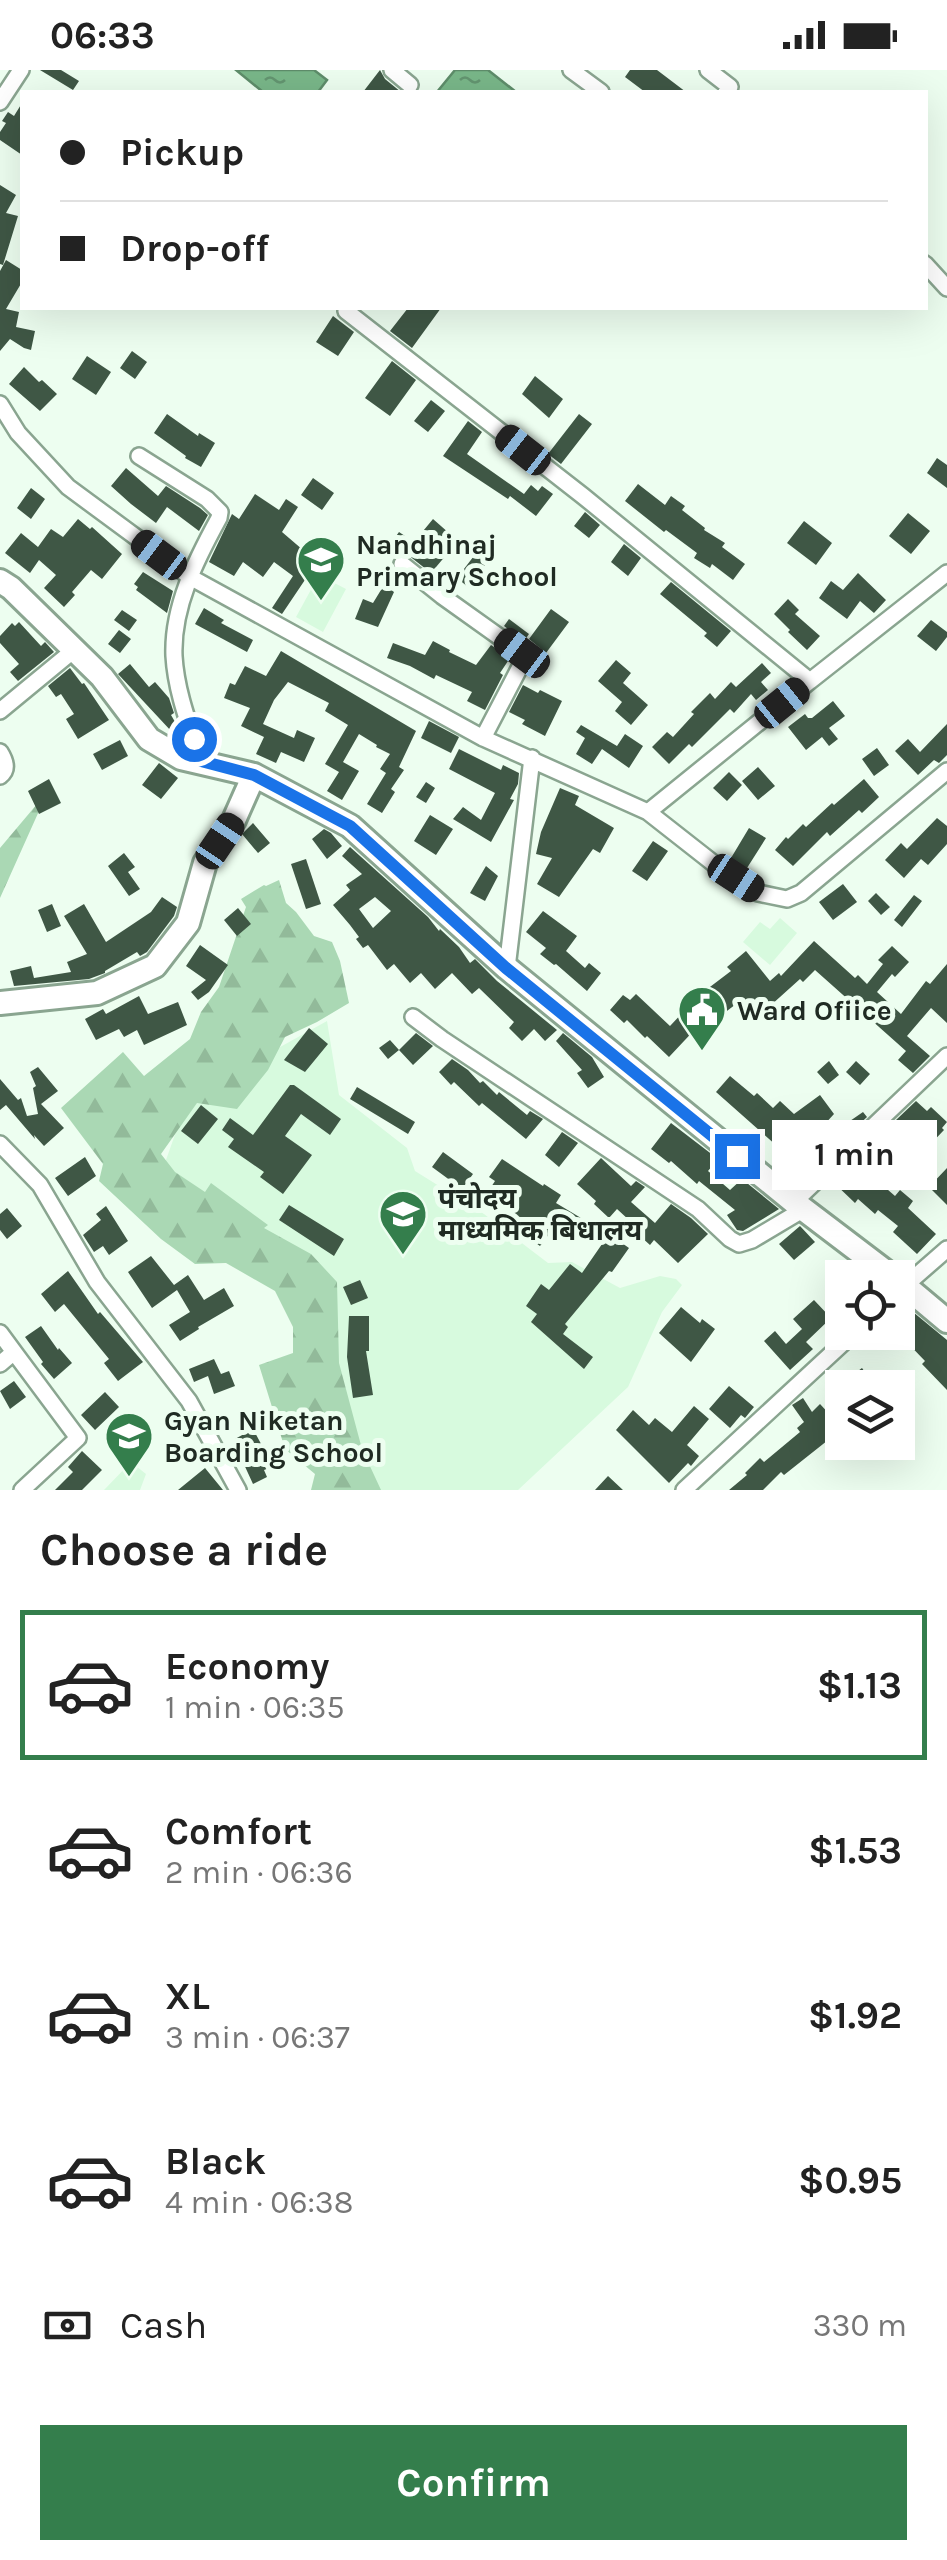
<!DOCTYPE html>
<html lang="en">
<head>
<meta charset="utf-8">
<style>
	:root { --surface:#fff; --page:#f6f6f6; --text:#222; --muted:#767676; --line:#e0e0e0; --accent:#347e4c }
	body { margin:0; font-family:Karla,"Noto Sans Devanagari",sans-serif; background:var(--page); color:var(--text); height:100vh; display:flex; flex-direction:column; font-size:38px; white-space:nowrap }
	* { box-sizing:border-box; margin:0 }
	p { font-size:32px; color:var(--muted) }
	.icon { flex:none; width:55px; height:55px; fill:none; stroke:currentColor; stroke-width:2; stroke-linecap:round; stroke-linejoin:round }
	.map { position:relative; height:1420px; overflow:hidden }
	.sheet { display:flex; flex-direction:column; background:var(--surface); flex:1 }
	.sheet>* { flex:none }
	.banner { position:absolute; left:20px; top:20px; width:908px; height:220px; border-radius:0px; box-shadow:0 10px 40px #0002; display:grid; align-content:center; height:220px; padding:0 40px; background:var(--surface) }
	.tools { position:absolute; left:825px; top:1190px; display:grid; gap:20px }
	.tools a { display:grid; place-items:center; width:90px; height:90px; border-radius:0px; background:var(--surface); box-shadow:0 10px 40px #0002; font-size:50px }
	.end { position:absolute; width:45px; height:45px; margin:-22px; border:12px solid #1a73e8; background:#fff; box-shadow:0 0 0 5px #fff }
	.from { border-radius:50% }
	.bubble { position:absolute; height:70px; border-radius:0px; background:var(--surface); box-shadow:0 10px 40px #0002; font-size:32px; font-weight:700; line-height:70px; text-align:center }
	.car { position:absolute; width:30px; height:60px; margin:-30px -15px; border-radius:12px; box-shadow:0 0 8px 2px #0007; background:linear-gradient(#222 24%,#8ab4d8 0 40%,#222 0 76%,#8ab4d8 0 86%,#222 0) }
	.banner b { display:flex; align-items:center; gap:35px; height:95px; font-size:38px }
	.banner b+b { border-top:2px solid var(--line) }
	.banner i { width:25px; height:25px; background:var(--text) }
	ul { padding:0; list-style:none }
	li { display:flex; align-items:center; gap:30px; height:150px; margin:0 20px 15px; padding:0 20px; border:5px solid transparent; border-radius:0px }
	li div { flex:1 }
	li b { display:block; font-size:38px }
	li em { font-style:normal; font-weight:700 }
	li.selected { border-color:var(--accent) }
	li>.icon { width:90px; height:90px; stroke-width:1.5 }
	h2 { padding:0 40px; font-size:45px; line-height:120px }
	.pay { display:flex; align-items:center; gap:25px; height:110px; padding:0 40px; font-size:38px }
	.pay p { margin-inline-start:auto }
	.primary-button { display:flex; gap:20px; margin-top:auto; padding:20px 40px }
	.primary-button a { flex:1; height:115px; border-radius:0px; background:var(--accent); color:#fff; font-size:40px; font-weight:700; line-height:115px; text-align:center }
	.status { display:flex; justify-content:space-between; align-items:center; height:70px; padding:0 50px; background:var(--surface); direction:ltr }
	.status svg { height:28px; fill:currentColor }
	.map>svg:first-child { display:block }
</style>
</head>
<body>
<div class="status"><b>06:33</b><svg viewBox="0 0 49 12"><path d="M0 12V9h3v3zM5 12V6h3v6zM10 12V3h3v9zM15 12V0h3v12zM26 1h20v11H26zM47 4h2v5h-2z"/></svg></div>
<div class="map">
<svg width="947" height="1420" viewBox="0 0 947 1420">
	<defs>
		<pattern id="forest-firs" width="22" height="20" patternUnits="userSpaceOnUse" patternTransform="scale(2.5)"><rect width="22" height="20" fill="#aad8b4"/><path d="M5 1l3.5 6h-7zM16 11l3.5 6h-7z" fill="#92ba9a"/></pattern>
		<pattern id="water-ripples" width="26" height="14" patternUnits="userSpaceOnUse" patternTransform="scale(2.5)"><rect width="26" height="14" fill="#79b789"/><path d="M2 4q2-2 4 0t4 0M15 11q2-2 4 0t4 0" fill="none" stroke="#639570"/></pattern>
	</defs>
	<rect width="100%" height="100%" fill="#edfef0"/>
	<path fill="#d7fade" d="M319 505 346 519 323 562 296 547Z
		M780 848 797 863 770 895 743 872 760 852 770 859Z
		M327 951 339 1025 407 1078 415 1101 484 1144 548 1193 572 1192 620 1218 660 1206 676 1209 682 1215 662 1242 628 1317 518 1420H368L321 1261 161 1104 188 1028Z
		M131 1392 146 1404 140 1420H104Z"/>
	<path fill="url(#forest-firs)" d="M48 721 0 828V778Z
		M279 810 286 833 296 842 314 866 332 872 340 891 349 933 317 952 285 967 268 1000 237 1039 197 1033 161 1084 175 1102 205 1122 211 1113 268 1155 264 1158 311 1184 337 1212 339 1293 362 1379 381 1420H311L315 1404 285 1379 259 1295 293 1283V1257L275 1221 226 1193 195 1194 161 1169 99 1111 103 1094 61 1038 123 982 144 1006 190 969 201 942 219 917 246 837 241 829 264 815 266 816Z"/>
	<path fill="url(#water-ripples)" stroke="#5e8d6a" stroke-width="2.5" d="M236 0H314L327 10 318 22H263Z
		M455 0H488L516 22H437Z"/>
	<path fill="#3f5745" fill-rule="evenodd" d="M40 0H61L79 11 73 20Z
		M380 0 385 9 401 22H363Z
		M630 0H657L686 22H645L625 7Z
		M22 33V85L0 70V62L6 53 2 51 8 42 14 46Z
		M0 115 16 125 6 143 18 146 3 195 0 194Z
		M6 190 22 200V212L6 239 19 242 16 257 35 261 31 280 24 278 10 269 0 281V201Z
		M408 238H441L412 278 390 261Z
		M333 246 354 262 338 286 316 272Z
		M132 281 147 292 135 309 120 298Z
		M87 286 111 302 96 325 72 309Z
		M392 291 416 310 390 346 365 328Z
		M24 297 39 312 42 310 57 324 40 341 9 314Z
		M535 306 563 329 549 348 522 324Z
		M431 330 445 341 428 362 414 351Z
		M167 344 198 366 199 363 215 373 201 397 185 388 186 386 154 363Z
		M579 344 592 354 561 394 548 384Z
		M468 351 482 362 467 384 524 424 531 415 538 421 542 416 553 424 536 446 510 426 508 429 443 386Z
		M937 388 947 395V418L927 403Z
		M126 398 158 426 166 416 200 438 208 445 199 461 167 437 156 453 131 434 111 416Z
		M313 408 334 423 322 440 301 425Z
		M638 414 665 435 671 426 685 436 682 440 705 458 704 460 725 473 722 477 745 494 733 510 712 494 710 498 694 488 697 483 666 460 664 462 625 431Z
		M31 418 45 429 31 449 17 438Z
		M255 424 279 440 286 429 298 437 282 462 317 492 282 544 272 538 293 506 274 492 263 507 243 492 234 506 209 492 232 444 239 449Z
		M585 442 600 455 589 468 574 456Z
		M908 443 930 461 911 484 889 466Z
		M78 449 90 459 92 457 122 484 102 509 91 500 72 522 75 525 64 537 44 518 56 505 39 490 30 503 5 483 21 463 38 477 51 459 63 467Z
		M433 449 458 471 431 503 408 485 400 483 389 476 399 462 414 472Z
		M804 451 832 473 816 495 787 473Z
		M624 474 641 488 628 506 611 492Z
		M477 482 488 491 468 517 457 508Z
		M143 502 173 521 167 543 136 520 138 517 134 514Z
		M858 503 886 530 874 543 860 531 847 549 819 528 831 511 843 520Z
		M671 512 731 561 717 577 704 566 707 563 660 524Z
		M384 515 394 522 378 557 355 549 363 529 373 533Z
		M788 529 799 540 795 544 820 566 807 580 788 562 790 560 774 544Z
		M204 538 224 550 221 553 253 570 247 582 195 554Z
		M551 539 569 552 546 583 529 569Z
		M122 540 137 550 129 561 114 550Z
		M509 549 529 564 524 571 504 556Z
		M931 550 947 562V567L936 581 917 566Z
		M19 552 41 576 45 572 54 582 18 611 10 602 19 594 0 573V566L12 553 15 556Z
		M119 560 131 569 120 583 108 574Z
		M433 571 450 580 449 582 476 595 491 575 510 588 500 603 503 605 485 640 467 631 472 622 436 605 434 609 410 596 387 588 393 573 425 585Z
		M281 581 416 661 399 697 404 700 391 719 395 722 382 743 367 734 386 703 380 699 390 684 376 677 377 675 359 664 343 692 359 701 342 730 327 721 339 702 325 694 348 655 325 641 329 633 288 612 274 630 263 654 294 668 297 660 315 668 304 692 281 682 276 693 256 684 264 667 241 656 250 638 224 628 230 613 235 615 245 596 266 606Z
		M616 590 631 603 623 613 648 635 631 655 615 641 622 632 598 611Z
		M762 593 771 603 761 612 768 620 756 630 751 624 734 643 730 639 692 677 689 674 669 694 652 677 667 662 673 667 694 644 691 642 710 623 715 629 731 612 736 617Z
		M130 594 149 617 155 612 169 628 174 643 171 645 178 657 172 662 118 604Z
		M70 598 82 614 84 613 109 650 78 669 66 649 74 644 61 624 56 627 48 616Z
		M523 615 538 623 540 620 562 631 545 666 522 654 525 650 509 642Z
		M833 631 845 646 829 658 838 669 829 676 822 667 806 680 788 657 805 644 808 648H812Z
		M429 651 459 667 451 683 421 668Z
		M947 654V685L939 693 934 690 918 705 895 681 908 669 920 682Z
		M581 655 617 676 625 664 643 676 629 698 602 679 592 694 576 684 585 668 576 662Z
		M120 670 128 686 102 700 93 684Z
		M877 678 889 695 874 706 862 689Z
		M459 679 501 700 503 695 519 703 518 714 510 729 514 730 491 772 453 749 463 737 481 750 495 723 449 699Z
		M159 693 178 708 161 729 142 715Z
		M758 697 775 716 758 730 742 711Z
		M729 702 742 715 727 731 713 718Z
		M49 709 61 733 39 744 28 721Z
		M864 709 879 727 862 743 859 740 830 766 827 762 793 796 775 780 786 767 788 769 803 754 806 757 832 733 834 735Z
		M426 712 435 718 426 733 416 727Z
		M560 718 579 726 575 735 614 758 600 783 593 779 559 827 537 814 552 788 536 784 541 762Z
		M430 745 453 759 436 785 414 771Z
		M937 748 947 756V774L928 795 921 789 904 808 885 790 901 773 907 779Z
		M253 753 270 773 258 783 242 764Z
		M749 758 766 768 747 798 731 788Z
		M324 759 331 763 342 776 327 789 312 769Z
		M653 771 668 781 647 811 632 801Z
		M350 777 428 847 439 861 440 859 459 877 470 893 475 889 497 911 557 960 545 971 534 959 522 971 509 958 514 952 479 918 472 924 452 903 435 919 421 903 410 913 394 894 387 900 368 875 363 878 356 869 359 867 350 855 333 835 350 820 346 815 362 804 342 786ZM375 827 391 841 373 858 359 839Z
		M124 783 135 797 128 802 140 819 129 826 108 796Z
		M306 789 321 834 306 839 291 794Z
		M486 796 498 806 485 831 470 823Z
		M843 814 857 832 833 850 819 832Z
		M876 823 890 837 881 845 868 831Z
		M914 825 922 831 902 857 894 850Z
		M162 827 177 837 174 846 147 882 140 886 137 882 105 901V903L89 909 14 916 10 901 31 896 34 908 71 902 67 892 87 884 64 846 84 834 106 872 151 842Z
		M52 834 61 856 47 862 38 840Z
		M238 838 251 854 237 866 224 850Z
		M543 841 577 866 566 881 585 898 589 893 601 903 587 921 556 894 554 895 540 884 546 878 526 862Z
		M814 871 855 908 858 905 867 914 883 894 878 890 892 876 909 892 895 907 892 904 877 922 901 944 926 911 930 914 947 894V953L931 938 907 966 930 986 913 1003 898 990 906 981 815 900 803 912 800 909 770 936 767 933 752 941 744 928 719 947 702 923 731 901 727 897 746 881 770 911 779 903 781 906Z
		M200 875 228 895 209 922 198 930 191 922 206 910 186 896Z
		M636 924 670 956 685 940 700 954 669 987 647 966 645 968 627 950 624 953 610 940 623 925 630 930Z
		M139 926 148 944 178 932 187 955 144 975 137 960 124 967 119 959 96 970 85 949 103 939 106 944Z
		M309 958 328 974 305 1002 284 990Z
		M416 963 433 976 413 995 399 980Z
		M563 963 592 987 604 1007 588 1018 577 1003 582 1000 556 971Z
		M390 970 399 980 388 989 379 978Z
		M452 989 468 1000 480 1013 483 1011 497 1025 499 1022 527 1045 530 1041 543 1049 526 1069 482 1033 479 1036 454 1012 451 1015 439 1002Z
		M829 991 839 1005 828 1014 817 1002Z
		M856 991 870 1004 860 1015 846 1002Z
		M38 997 58 1021 41 1034 64 1058 44 1076 34 1065 35 1069 6 1035 0 1040V1009L18 1030 21 1028 27 1046 38 1044 33 1018 36 1016 30 1002Z
		M730 1006 754 1026 757 1023 773 1038 780 1031 794 1044 820 1025 834 1044 802 1079 805 1082 863 1042 867 1047 835 1077 831 1072 804 1100 716 1022Z
		M290 1015H294L341 1049 330 1065 301 1044 285 1066 312 1085 283 1124 260 1107 264 1102 228 1077 234 1069 222 1060 230 1048 253 1065Z
		M357 1017 415 1052 408 1064 350 1029Z
		M916 1031 927 1041 931 1037 947 1052 942 1058 944 1060 923 1082 926 1085 910 1102 891 1085 910 1063 896 1050Z
		M201 1035 218 1049 198 1074 181 1061Z
		M671 1053 718 1089 708 1101 730 1120 742 1109 779 1139 743 1161 737 1160 727 1145 735 1140 699 1111 697 1114 671 1091 669 1093 651 1079Z
		M562 1062 578 1073 559 1097 545 1085Z
		M443 1082 473 1104 462 1119 432 1097Z
		M85 1087 96 1106 68 1126 55 1108Z
		M601 1088 631 1116 636 1111 645 1117 631 1132 655 1153 671 1134 691 1148 708 1164 678 1193 654 1170 650 1175 640 1166 642 1162 617 1139 609 1148 594 1134 596 1131 577 1114Z
		M857 1088 867 1098 865 1100 895 1126 900 1120 913 1131 908 1138 936 1164 917 1184 893 1162 898 1156 878 1140 875 1144 858 1129 855 1133 832 1111Z
		M502 1089 543 1116 544 1114 561 1125 556 1133 586 1151 575 1169 555 1156 540 1176 480 1134 495 1111 489 1107Z
		M947 1098V1135L929 1117Z
		M289 1135 344 1169 334 1186 279 1150Z
		M106 1136 128 1171 109 1185 103 1176 94 1182 83 1165 101 1150 96 1144Z
		M7 1138 22 1156 7 1169 0 1160V1144Z
		M800 1156 815 1172 794 1190 779 1174Z
		M609 1164 629 1178 612 1202 609 1201 565 1254 568 1257 563 1264 593 1287 584 1299 531 1252 537 1244 526 1236 541 1214 549 1220 570 1194 582 1203Z
		M151 1186 174 1215 188 1205 204 1230 224 1218 234 1236 198 1257 199 1259 180 1271 169 1255 190 1242 177 1220 152 1238 128 1202Z
		M68 1201 98 1244 100 1242 143 1292 118 1311 104 1293 109 1289 64 1234 55 1242 41 1224Z
		M360 1210 368 1228 351 1235 343 1217Z
		M814 1230 831 1248 806 1272 813 1279 790 1300 764 1271 775 1261 786 1274 802 1259 793 1249Z
		M681 1237 700 1253 702 1249 715 1259 691 1292 659 1263Z
		M913 1242 947 1270V1320L922 1294 925 1291 898 1263 882 1278 872 1268 878 1262H898V1257Z
		M349 1246H369V1281H366L373 1325 353 1328 347 1287Z
		M41 1256 58 1280 59 1278 72 1293 54 1309 41 1294 43 1292 25 1267Z
		M214 1289 221 1304 229 1301 235 1316 214 1324 208 1306 194 1312 189 1299Z
		M862 1298 876 1318H835Z
		M14 1311 26 1327 10 1339 0 1321Z
		M729 1316 754 1337 745 1348 741 1345 730 1358 709 1339Z
		M105 1322 119 1337 95 1360 81 1345Z
		M803 1328 812 1342 820 1334 833 1348 842 1341V1359L784 1405 781 1402 763 1420H729L747 1405 745 1403 760 1388 764 1392 800 1362 797 1358 804 1352 792 1335Z
		M694 1336 709 1349 687 1375 699 1386 691 1396 688 1393 669 1413 616 1360 633 1340 649 1355 655 1348 672 1362Z
		M253 1359 267 1385 279 1379 285 1392 264 1400 267 1407 253 1414 242 1390 238 1393 230 1378 238 1374 235 1369Z
		M82 1381 102 1400 82 1420H55L73 1402 68 1397Z
		M205 1398 223 1420H178Z
		M608 1406 623 1420H595Z"/>
	<g fill="none" stroke-linecap="round" stroke-linejoin="round">
		<g stroke="#8aa590" stroke-width="20">
			<path id="street" d="M392 0 410 15
				M571 0 601 22
				M708 0 730 17 726 22
				M0 32 21 0
				M925 194 947 218
				M346 241 583 426 810 611 648 742
				M0 334 18 363 68 417 190 507 483 668 648 742 713 793 758 823 787 829 801 823 947 701
				M139 386 207 429 220 442 219 448C196 490 172 537 174 586 176 622 190 657 201 691
				M402 494 442 526 522 583 521 595 483 668
				M810 611 947 503
				M0 641 74 580
				M0 682C5 690 9 699 0 706
				M507 898 532 688
				M413 947 442 969 698 1139 730 1169 739 1174 752 1170 804 1139
				M0 1074 40 1115 97 1212 189 1331 238 1420
				M794 1132 947 986
				M900 1220 947 1179
				M0 1263 14 1282 0 1294
				M14 1282 78 1368 22 1420
				M684 1420 855 1262"/>
		</g>
		<g stroke="#8aa590" stroke-width="28">
			<path id="secondary" d="M0 511 11 518 102 607 149 669 181 688 254 705 350 756 507 898 794 1132 894 1208
				M0 933 97 923 155 896 188 853 205 793 234 750 254 705
				M898 1210 947 1251"/>
		</g>
		<use href="#street" stroke="#fff" stroke-width="15"/>
		<use href="#secondary" stroke="#fff" stroke-width="22"/>
	</g>
	<g fill="none" stroke-linecap="round" stroke-linejoin="round">
		<path stroke="#1a73e8" stroke-width="12" d="M194 669 201 691 254 705 350 756 506 898 737 1086"/>
	</g>
	<defs>
		<g id="school-pin" transform="scale(2.5)"><path d="M0 17L-7.5 6A9.5 9.5 0 1 1 7.5 6Z" fill="#347e4c" stroke="#edfef0"/><path d="M0-5L7-2L0 1L-7-2ZM-4 1L0 2.5L4 1V4Q0 6-4 4Z" fill="#fff"/></g>
		<g id="civic-pin" transform="scale(2.5)"><path d="M0 17L-7.5 6A9.5 9.5 0 1 1 7.5 6Z" fill="#347e4c" stroke="#edfef0"/><path d="M-.6-6.5H3V-4.5H.6V-3L4-1V1h2V6H-6V1h2V-1L-.6-3ZM-1.2 2.5V6h2.4V2.5Z" fill="#fff"/></g>
	</defs>
	<g fill-rule="evenodd">
		<use href="#school-pin" x="321" y="490"/>
		<use href="#civic-pin" x="702" y="940"/>
		<use href="#school-pin" x="403" y="1144"/>
		<use href="#school-pin" x="129" y="1366"/>
	</g>
	<g text-anchor="middle" stroke-width="10" stroke-linejoin="round" paint-order="stroke">
		<g font-size="28" font-weight="bold" fill="#202b23" stroke="#edfef0" text-anchor="start">
			<text x="356" y="484">Nandhinaj<tspan x="356" dy="32">Primary School</tspan></text>
			<text x="737" y="950">Ward Ofiice</text>
			<text x="438" y="1138">पंचोदय<tspan x="438" dy="32">माध्यमिक बिधालय</tspan></text>
			<text x="164" y="1360">Gyan Niketan<tspan x="164" dy="32">Boarding School</tspan></text>
		</g>
	</g>
</svg>
<div class="tools">
<a><svg class="icon" aria-label="locate" viewBox="0 0 24 24"><circle cx="12" cy="12" r="6"/><path d="M12 2v4M12 18v4M2 12h4M18 12h4"/></svg></a>
<a><svg class="icon" aria-label="layers" viewBox="0 0 24 24"><path d="M12 4l9 5-9 5-9-5zM3 14l9 5 9-5"/></svg></a>
</div>
<i class="end from" style="left:194px;top:669px"></i>
<i class="end" style="left:737px;top:1086px"></i>
<div class="bubble" style="left:772px;top:1050px;width:165px">1 min</div>
<i class="car" style="left:523px;top:380px;rotate:308deg"></i>
<i class="car" style="left:159px;top:485px;rotate:307deg"></i>
<i class="car" style="left:522px;top:583px;rotate:307deg"></i>
<i class="car" style="left:782px;top:633px;rotate:51deg"></i>
<i class="car" style="left:220px;top:771px;rotate:34deg"></i>
<i class="car" style="left:736px;top:808px;rotate:123deg"></i>
<div class="banner">
<b><i class="from"></i>Pickup</b>
<b><i></i>Drop-off</b>
</div>
</div>
<section class="sheet">
<h2>Choose a ride</h2>
<ul>
<li class="selected"><svg class="icon" aria-label="car" viewBox="0 0 24 24"><path d="M5 17H2v-5l4-1 3-4h7l3 4 3 1v5h-3M9 17h6M6 11h13"/><circle cx="7" cy="17" r="2"/><circle cx="17" cy="17" r="2"/></svg><div><b>Economy</b><p>1 min · 06:35</p></div><em>$1.13</em></li>
<li><svg class="icon" aria-label="car" viewBox="0 0 24 24"><path d="M5 17H2v-5l4-1 3-4h7l3 4 3 1v5h-3M9 17h6M6 11h13"/><circle cx="7" cy="17" r="2"/><circle cx="17" cy="17" r="2"/></svg><div><b>Comfort</b><p>2 min · 06:36</p></div><em>$1.53</em></li>
<li><svg class="icon" aria-label="car" viewBox="0 0 24 24"><path d="M5 17H2v-5l4-1 3-4h7l3 4 3 1v5h-3M9 17h6M6 11h13"/><circle cx="7" cy="17" r="2"/><circle cx="17" cy="17" r="2"/></svg><div><b>XL</b><p>3 min · 06:37</p></div><em>$1.92</em></li>
<li><svg class="icon" aria-label="car" viewBox="0 0 24 24"><path d="M5 17H2v-5l4-1 3-4h7l3 4 3 1v5h-3M9 17h6M6 11h13"/><circle cx="7" cy="17" r="2"/><circle cx="17" cy="17" r="2"/></svg><div><b>Black</b><p>4 min · 06:38</p></div><em>$0.95</em></li>
</ul>
<div class="pay"><svg class="icon" aria-label="cash" viewBox="0 0 24 24"><path d="M3 7h18v10H3z"/><circle cx="12" cy="12" r="2"/></svg>Cash<p>330 m</p></div>
<div class="primary-button"><a>Confirm</a></div>
</section>
</body>
</html>
